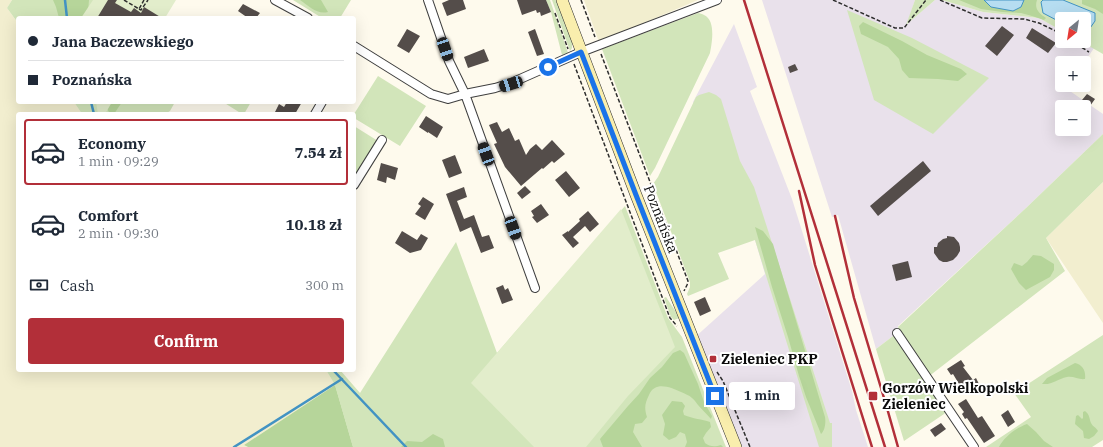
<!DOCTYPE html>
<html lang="en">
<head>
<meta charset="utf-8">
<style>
	:root { --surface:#fff; --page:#f6f6f7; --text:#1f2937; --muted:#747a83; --line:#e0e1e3; --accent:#b22f39 }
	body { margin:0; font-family:"IBM Plex Serif",serif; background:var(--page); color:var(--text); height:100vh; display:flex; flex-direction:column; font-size:15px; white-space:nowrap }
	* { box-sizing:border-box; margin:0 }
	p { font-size:13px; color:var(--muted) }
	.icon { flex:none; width:22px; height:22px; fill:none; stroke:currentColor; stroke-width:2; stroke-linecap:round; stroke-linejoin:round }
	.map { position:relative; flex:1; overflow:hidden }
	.sheet { position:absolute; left:16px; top:112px; width:340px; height:260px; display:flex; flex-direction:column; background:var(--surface); border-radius:4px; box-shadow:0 4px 16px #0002 }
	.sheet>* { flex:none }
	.top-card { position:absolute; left:16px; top:16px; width:340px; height:88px; border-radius:4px; box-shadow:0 4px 16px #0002; display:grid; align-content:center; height:88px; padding:0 12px; background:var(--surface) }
	.needle { width:26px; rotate:210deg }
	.fabs { position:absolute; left:1055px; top:12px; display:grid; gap:8px }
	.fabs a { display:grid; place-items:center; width:36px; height:36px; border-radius:4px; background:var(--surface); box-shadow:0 4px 16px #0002; font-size:20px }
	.end { position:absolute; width:18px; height:18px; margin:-9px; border:5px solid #1a73e8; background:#fff; box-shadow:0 0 0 2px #fff }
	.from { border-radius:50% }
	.bubble { position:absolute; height:28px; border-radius:4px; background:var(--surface); box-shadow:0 4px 16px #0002; font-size:13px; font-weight:800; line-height:28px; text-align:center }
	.car { position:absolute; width:12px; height:24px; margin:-12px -6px; border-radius:5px; box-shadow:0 0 3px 1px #0007; background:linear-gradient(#222 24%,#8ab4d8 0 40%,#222 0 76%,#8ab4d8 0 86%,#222 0) }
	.top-card b { display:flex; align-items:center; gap:14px; height:38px; font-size:15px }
	.top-card b+b { border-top:1px solid var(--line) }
	.top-card i { width:10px; height:10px; background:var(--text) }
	ul { padding:7px 0 0; list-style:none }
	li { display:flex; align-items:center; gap:12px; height:66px; margin:0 8px 6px; padding:0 4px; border:2px solid transparent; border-radius:4px }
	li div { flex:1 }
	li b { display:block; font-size:15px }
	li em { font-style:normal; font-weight:800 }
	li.active { border-color:var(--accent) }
	li>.icon { width:36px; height:36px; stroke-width:1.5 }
	.pay { display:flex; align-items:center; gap:10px; height:44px; padding:0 12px; font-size:15px }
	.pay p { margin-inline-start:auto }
	.cta { display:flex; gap:8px; margin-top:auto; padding:8px 12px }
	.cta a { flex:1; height:46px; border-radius:4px; background:var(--accent); color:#fff; font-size:16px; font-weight:800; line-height:46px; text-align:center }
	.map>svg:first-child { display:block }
</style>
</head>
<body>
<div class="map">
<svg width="1103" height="447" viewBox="0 0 1103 447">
	<rect width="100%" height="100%" fill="#fefaed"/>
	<path fill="#e9e1eb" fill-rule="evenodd" d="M762 0H915L907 24 935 0H942L983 12 1039 18 1062 31V41H1080L1094 48 1084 63H1062V85H1069L1067 89 1103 114V134L1026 208 898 326 897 333 876 349 838 215 832 217ZM1062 107H1084V129H1062Z
		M734 24 757 87 750 91 792 199 852 391 856 410 868 447H736L693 339 765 274 755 240 693 102Z"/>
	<path fill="#f2eecf" d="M0 0H12L7 8 18 23V102H74L82 114H18V370H326L335 385 244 445 248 447H0Z
		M584 0H698L599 42Z
		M1103 182V323L1046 238Z"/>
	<path fill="#d2e5ba" d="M12 0H108L97 18H18V23L7 8Z
		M293 0H351L340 18H322Z
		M546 0H550L568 53 562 55 551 12Z
		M552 0H556L572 42V48L570 51Z
		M915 0H935L906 25Z
		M942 0H1103V54L1080 41H1084V19H1062V31L1039 18 983 12Z
		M847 10 912 38 989 78 933 134 874 100Z
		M698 13C700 13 702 14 704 15 716 20 712 43 710 53L655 168 650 176 602 49Z
		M378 76 426 106 400 146 354 118V114Z
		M709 92 716 95 721 99 740 161 754 187 830 423H832V447H819L755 240 718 253 729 279 688 296 687 294 690 287V282L653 184 658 177 696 97 699 95Z
		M74 102H175L170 111 165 114H82Z
		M223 102H251L244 114H242Z
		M354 126 378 141 354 179Z
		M1103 134V182L1046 238 1065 271 928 377 898 327 1026 208Z
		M625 206 668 318 682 337 726 447H353L335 385 326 370H340L360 393 456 242 497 353Z
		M666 297 678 315 679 318 674 320 671 317 664 298Z
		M897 333 948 409 944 414 904 441 876 349Z
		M1103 335V440L1092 447H986L1031 417 1014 393Z"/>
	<path fill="#b6d59a" d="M53 0H89L88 12 84 18H59L56 7Z
		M300 0H321L328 12C317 15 309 6 300 0Z
		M959 0H1037C1034 9 1039 13 1046 18L1044 20 1032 16 1021 13 1002 12 981 9Z
		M1082 0H1103V14L1095 9 1082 4Z
		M863 22 902 41 927 55 961 69 967 74 958 81 938 79 909 78 902 70 899 59 888 47 861 34 859 26Z
		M104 102H122L114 114H110L104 103Z
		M755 227 763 231 773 244 825 417C826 422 825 431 821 434L806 397 799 376 788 337 772 287Z
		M1033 255 1041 256 1054 264V270L1050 277 1026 290 1019 283 1011 269 1014 263 1022 266 1027 262Z
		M680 350 684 353 698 384 704 402 712 416 711 419C707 414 702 410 698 405 696 403 695 400 692 398 689 395 685 394 681 392 670 387 655 381 649 395 645 403 644 408 647 417L642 423 635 424 633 432 642 447H603L600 439 628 406 639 394 650 378 662 367 673 353Z
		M1075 363C1083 365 1086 371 1085 379 1079 380 1074 376 1067 377 1057 379 1053 385 1042 384L1047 378Z
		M335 385 353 447H248L244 445Z
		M672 401 682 402 685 406 683 411 684 415C693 419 702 419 710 422L711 427 706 433 703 438 705 443C710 447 715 447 721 445L723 447H685L687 442 685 434 680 432 676 437 669 440 663 435 665 424 662 415Z
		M1085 411C1090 415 1089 418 1091 423 1093 427 1096 427 1098 431L1094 436 1089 439 1084 438 1083 431 1075 424 1076 416 1078 415 1082 419 1083 418V412Z
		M1027 424 1036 432 1044 441 1053 447H999C1004 437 1016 428 1027 424Z
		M433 434 443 439 445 447H401L407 441 422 442Z"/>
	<path fill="#e2edcb" d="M93 0H176L165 18H81Z
		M96 102H112L105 114H98Z
		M621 209 675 347 628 396 586 447H534L471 383Z"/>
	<path fill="#b6ddf1" stroke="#4293c3" d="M984 0H1024L1021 7 1013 11 991 7Z
		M1043 0H1063L1095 13V21L1088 31 1084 33V19H1062V23L1043 13 1041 2Z"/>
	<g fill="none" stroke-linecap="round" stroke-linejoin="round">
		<path stroke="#4293c3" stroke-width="2.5" d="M65 0 67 18
			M91 102 94 114
			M333 370 406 447
			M234 447 342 379"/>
	</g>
	<path fill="#544d4a" d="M108 0H117L115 3 131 12 134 8 141 13 144 7 162 18H97Z
		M449 0H463L466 9 447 16 442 3Z
		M517 0H546L551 12 541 16 540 12 537 13 536 10 522 15Z
		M243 4 260 13 256 18H248L238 11Z
		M1002 26 1014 35 997 56 985 46Z
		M1032 28 1056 43 1048 53 1026 38Z
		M407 29 420 36 409 53 397 46Z
		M535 29 544 54 537 56 528 32Z
		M484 49 489 61 468 68 464 57Z
		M795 64 798 70 790 73 788 67Z
		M1087 94 1095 99 1090 106 1082 100Z
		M287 102H302L295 114H274L279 104 284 107Z
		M426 116 443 127 437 138 428 132V133L419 127Z
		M497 122 502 132 509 128 515 141 519 139 526 155 530 149 536 144 542 150 552 140 565 154 554 163 552 161 543 169 542 168 521 186 505 167 494 144 497 143 489 125Z
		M455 155 462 173 449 178 442 160Z
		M923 161 931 171 878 216 870 206Z
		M381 163 398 168 395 180 387 177 386 183 377 180Z
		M566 171 580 188 569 197 555 180Z
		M525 186 531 192 522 199 517 193Z
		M464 187 467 197 457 201 464 219 474 215 482 237 489 235 494 248 481 253 471 227 460 232 446 194Z
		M423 197 434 204 425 220 415 214 421 206 418 204Z
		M541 204 549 215 537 223 532 217 534 216 531 211Z
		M588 211 599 224 590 232 585 226 573 237 579 243 573 248 562 235 568 231V232L580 221 579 219Z
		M402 231 417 240 421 234 428 238 421 250 410 253 395 243Z
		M947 236 954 237 959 243 960 247V251L957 256 953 260 947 262H943L939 260 934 253V247H937L938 243 943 239 947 238Z
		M908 261 912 277 896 281 892 265Z
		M503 285 505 290 508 288 513 300 502 304 496 288Z
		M705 297 711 311 700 316 694 302Z
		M961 360 965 366 963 367 973 380 976 378 979 384 965 394 961 387 958 386 959 384 953 374 951 375 947 369Z
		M966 399 978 418 982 416 995 436 984 443 967 418 965 419 962 414 964 412 958 404Z
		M1008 410 1015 422 1008 427 1001 415Z
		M941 423 946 429 935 437 930 430Z"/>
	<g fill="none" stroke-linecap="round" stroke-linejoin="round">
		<g stroke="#3f3f3f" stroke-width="10">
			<path id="street" d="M275 0 308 18
				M428 0 449 61 465 94 535 288
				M354 46 431 94 448 99 465 94 495 88 511 83 581 52 717 0
				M315 114 322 102
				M354 185 382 140
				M897 333 974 447"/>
		</g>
		<g stroke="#2e2e2e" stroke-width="12">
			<path id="secondary" d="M562 0 636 195 736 447"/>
		</g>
		<path stroke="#2e2e2e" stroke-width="1.5" stroke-dasharray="4 2" stroke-linecap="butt" d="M124 0 139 9 144 0
			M581 0 595 37
			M833 0 895 28H904L926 0
			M940 0 982 18 1024 19 1039 23 1062 34
			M139 9 141 10 148 0
			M555 13 568 49
			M1072 41 1089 52
			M601 54 688 281 687 285 684 291
			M574 64 670 318 677 326
			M717 372 723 381 750 447"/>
		<use href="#street" stroke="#fff" stroke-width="8"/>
		<use href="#secondary" stroke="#f9eead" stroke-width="11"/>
		<path stroke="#b22f39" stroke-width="2.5" d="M744 0 885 447
			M799 191 815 265 872 447
			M835 216 854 298 887 408 898 447"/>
	</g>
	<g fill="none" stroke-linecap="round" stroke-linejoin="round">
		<path stroke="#1a73e8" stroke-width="5" d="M548 67 581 52 636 195 715 396"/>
	</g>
	<g fill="#b22f39" stroke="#fff" stroke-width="1.5">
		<rect x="709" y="355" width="8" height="8" rx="2"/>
		<rect x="868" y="391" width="10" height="10" rx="2"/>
	</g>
	<g text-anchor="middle" stroke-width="4" stroke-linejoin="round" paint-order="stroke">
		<g font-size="14" fill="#0c0c0c" stroke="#fff">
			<text transform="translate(661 219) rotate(69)" y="5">Poznańska</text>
		</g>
		<g font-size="14" font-weight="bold" fill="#0c0c0c" stroke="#fff" text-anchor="start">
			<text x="721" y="364">Zieleniec PKP</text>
			<text x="882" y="393">Gorzów Wielkopolski<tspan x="882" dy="16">Zieleniec</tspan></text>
		</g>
	</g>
</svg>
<div class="fabs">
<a><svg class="needle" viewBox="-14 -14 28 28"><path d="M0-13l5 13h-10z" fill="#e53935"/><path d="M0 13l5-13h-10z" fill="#747a83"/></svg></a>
<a>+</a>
<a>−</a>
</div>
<i class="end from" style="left:548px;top:67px"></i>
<i class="end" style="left:715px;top:396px"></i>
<div class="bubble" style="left:729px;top:382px;width:66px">1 min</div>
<i class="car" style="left:445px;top:49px;rotate:161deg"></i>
<i class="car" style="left:511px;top:84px;rotate:253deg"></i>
<i class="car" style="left:486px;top:154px;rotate:340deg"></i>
<i class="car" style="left:513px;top:228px;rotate:160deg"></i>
<div class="top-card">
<b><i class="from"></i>Jana Baczewskiego</b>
<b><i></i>Poznańska</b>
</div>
<section class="sheet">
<ul>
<li class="active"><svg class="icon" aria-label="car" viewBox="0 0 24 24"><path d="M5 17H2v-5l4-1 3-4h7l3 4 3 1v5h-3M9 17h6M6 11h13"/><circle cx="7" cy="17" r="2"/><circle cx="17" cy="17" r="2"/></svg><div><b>Economy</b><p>1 min · 09:29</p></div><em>7.54 zł</em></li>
<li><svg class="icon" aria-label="car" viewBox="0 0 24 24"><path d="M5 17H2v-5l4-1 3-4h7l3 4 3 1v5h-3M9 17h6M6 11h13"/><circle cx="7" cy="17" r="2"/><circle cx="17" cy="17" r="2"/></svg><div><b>Comfort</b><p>2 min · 09:30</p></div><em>10.18 zł</em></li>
</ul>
<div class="pay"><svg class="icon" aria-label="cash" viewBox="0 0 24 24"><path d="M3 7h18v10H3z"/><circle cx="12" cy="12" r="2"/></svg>Cash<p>300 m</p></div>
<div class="cta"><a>Confirm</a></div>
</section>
</div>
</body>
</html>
